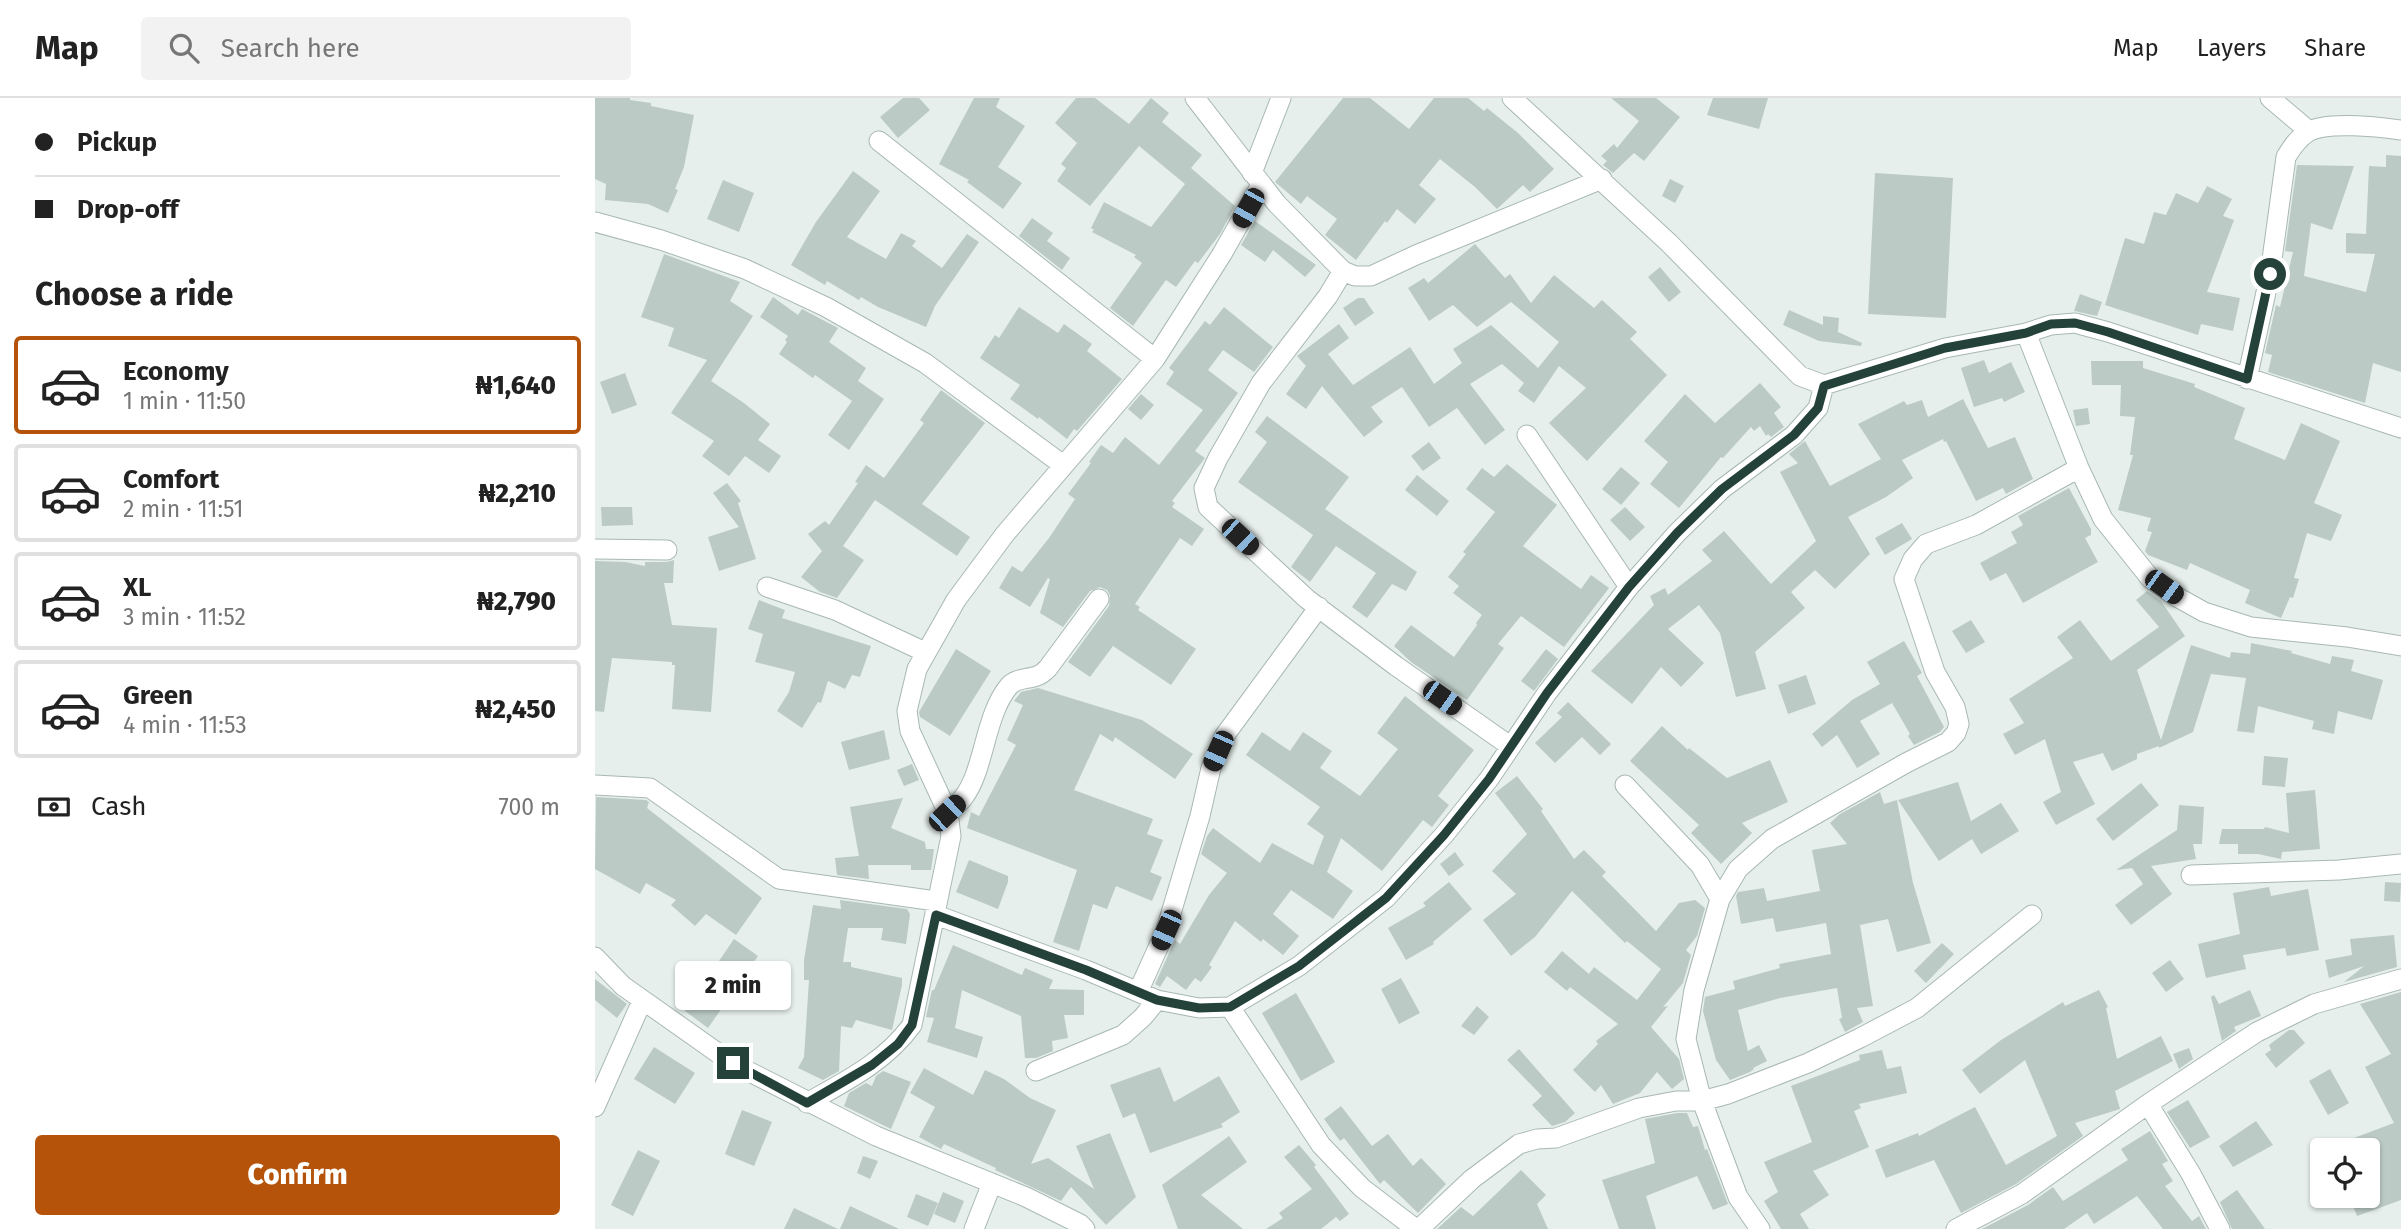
<!DOCTYPE html>
<html lang="en">
<head>
<meta charset="utf-8">
<style>
	:root { --surface:#fff; --page:#f2f2f2; --text:#222; --muted:#767676; --line:#e0e0e0; --accent:#b45309 }
	body { margin:0; font-family:"Fira Sans",sans-serif; background:var(--page); color:var(--text); height:100vh; display:flex; flex-direction:column; font-size:26px; white-space:nowrap }
	* { box-sizing:border-box; margin:0 }
	p { font-size:23px; color:var(--muted) }
	.icon { flex:none; width:38px; height:38px; fill:none; stroke:currentColor; stroke-width:2; stroke-linecap:round; stroke-linejoin:round }
	.map { position:relative; flex:1; overflow:hidden }
	.side { display:flex; flex-direction:column; background:var(--surface); width:595px }
	.side>* { flex:none }
	.guide { display:grid; align-content:center; height:154px; padding:0 35px; background:var(--surface) }
	.tools { position:absolute; left:1715px; top:1040px; display:grid; gap:14px }
	.tools a { display:grid; place-items:center; width:70px; height:70px; border-radius:7px; background:var(--surface); box-shadow:0 2px 5px #0004; font-size:35px }
	.end { position:absolute; width:32px; height:32px; margin:-16px; border:9px solid #24423a; background:#fff; box-shadow:0 0 0 4px #fff }
	.from { border-radius:50% }
	.bubble { position:absolute; height:49px; border-radius:7px; background:var(--surface); box-shadow:0 2px 5px #0004; font-size:23px; font-weight:800; line-height:49px; text-align:center }
	.car { position:absolute; width:21px; height:42px; margin:-21px -10px; border-radius:9px; box-shadow:0 0 5px 2px #0007; background:linear-gradient(#222 24%,#8ab4d8 0 40%,#222 0 76%,#8ab4d8 0 86%,#222 0) }
	.guide b { display:flex; align-items:center; gap:24px; height:66px; font-size:26px }
	.guide b+b { border-top:2px solid var(--line) }
	.guide i { width:18px; height:18px; background:var(--text) }
	ul { padding:0; list-style:none }
	li { display:flex; align-items:center; gap:21px; height:98px; margin:0 14px 10px; padding:0 21px; border:4px solid var(--line); border-radius:7px }
	li div { flex:1 }
	li b { display:block; font-size:26px }
	li em { font-style:normal; font-weight:800 }
	li.selected { border-color:var(--accent) }
	li>.icon { width:63px; height:63px; stroke-width:1.5 }
	h2 { padding:0 35px; font-size:32px; line-height:84px }
	.pay { display:flex; align-items:center; gap:18px; height:77px; padding:0 35px; font-size:26px }
	.pay p { margin-inline-start:auto }
	.button { display:flex; gap:14px; margin-top:auto; padding:14px 35px }
	.button a { flex:1; height:80px; border-radius:7px; background:var(--accent); color:#fff; font-size:28px; font-weight:800; line-height:80px; text-align:center }
	header { display:flex; align-items:center; gap:42px; box-sizing:border-box; height:98px; padding:0 35px; background:var(--surface); border-bottom:2px solid var(--line) }
	header strong { font-size:33px }
	nav { display:flex; gap:38px; margin-inline-start:auto; font-size:24px }
	.search { width:490px; height:63px; background:var(--page); display:flex; align-items:center; gap:18px; box-sizing:border-box; padding:0 24px; border-radius:7px; color:var(--muted); font-size:26px }
	main { display:flex; flex:1; min-height:0 }
	.map>svg:first-child { display:block }
</style>
</head>
<body>
<header>
<strong>Map</strong>
<div class="search"><svg class="icon" aria-label="search" viewBox="0 0 24 24"><circle cx="10" cy="10" r="6"/><path d="M15 15l6 6"/></svg>Search here</div>
<nav><a>Map</a><a>Layers</a><a>Share</a></nav>
</header>
<main>
<section class="side">
<div class="guide">
<b><i class="from"></i>Pickup</b>
<b><i></i>Drop-off</b>
</div>
<h2>Choose a ride</h2>
<ul>
<li class="selected"><svg class="icon" aria-label="car" viewBox="0 0 24 24"><path d="M5 17H2v-5l4-1 3-4h7l3 4 3 1v5h-3M9 17h6M6 11h13"/><circle cx="7" cy="17" r="2"/><circle cx="17" cy="17" r="2"/></svg><div><b>Economy</b><p>1 min · 11:50</p></div><em>₦1,640</em></li>
<li><svg class="icon" aria-label="car" viewBox="0 0 24 24"><path d="M5 17H2v-5l4-1 3-4h7l3 4 3 1v5h-3M9 17h6M6 11h13"/><circle cx="7" cy="17" r="2"/><circle cx="17" cy="17" r="2"/></svg><div><b>Comfort</b><p>2 min · 11:51</p></div><em>₦2,210</em></li>
<li><svg class="icon" aria-label="car" viewBox="0 0 24 24"><path d="M5 17H2v-5l4-1 3-4h7l3 4 3 1v5h-3M9 17h6M6 11h13"/><circle cx="7" cy="17" r="2"/><circle cx="17" cy="17" r="2"/></svg><div><b>XL</b><p>3 min · 11:52</p></div><em>₦2,790</em></li>
<li><svg class="icon" aria-label="car" viewBox="0 0 24 24"><path d="M5 17H2v-5l4-1 3-4h7l3 4 3 1v5h-3M9 17h6M6 11h13"/><circle cx="7" cy="17" r="2"/><circle cx="17" cy="17" r="2"/></svg><div><b>Green</b><p>4 min · 11:53</p></div><em>₦2,450</em></li>
</ul>
<div class="pay"><svg class="icon" aria-label="cash" viewBox="0 0 24 24"><path d="M3 7h18v10H3z"/><circle cx="12" cy="12" r="2"/></svg>Cash<p>700 m</p></div>
<div class="button"><a>Confirm</a></div>
</section>
<div class="map">
<svg width="1806" height="1131" viewBox="0 0 1806 1131">
	<rect width="100%" height="100%" fill="#e6efeb"/>
	<path fill="#bbcac4" d="M0 0H35V2L56 5V8L99 17 89 69 80 91 83 92 73 115 53 106 10 102 11 86 0 81Z
		M308 0H324L335 12 303 40 285 19Z
		M379 0H405L401 9 430 28 403 69 427 85 408 111 372 84 374 82 344 66Z
		M481 0H500L534 26 556 0 574 15 567 24 607 57 596 70 640 108 625 136 603 165 600 163 581 189 571 182 538 228 515 210 547 165 539 159 541 157 497 134 499 132 496 130 509 104 556 129 590 86 544 48 495 108 462 83 471 70 466 66 482 45 460 25Z
		M748 0H775L814 31 839 0H873L889 13 892 10 923 35 959 71 935 94 928 87 902 111 880 89 845 61 824 87 841 101 820 126 802 111 792 125 790 123 761 162 730 137 742 121 712 98 706 106 680 84Z
		M1016 0H1061L1085 19 1049 63 1039 55 1018 75 1008 67 1012 63 1006 58 1019 46 1022 50 1044 23Z
		M1118 0H1173L1164 31 1112 17Z
		M1791 57 1806 58V274L1778 265 1770 305 1673 274 1677 257 1670 255 1681 207 1685 209 1698 154 1690 153 1702 67 1759 68 1737 132 1716 125 1709 178 1771 194 1780 156 1751 155V135L1771 136 1774 68 1791 69Z
		M258 73 285 93 252 139 291 161 306 135 321 143 317 148 347 170 372 136 384 144 340 208 331 229 283 209 266 199 264 202 232 183 230 187 196 167 221 124Z
		M1280 75 1358 80 1351 220 1273 216Z
		M1075 81 1089 88 1080 105 1067 98Z
		M128 82 159 95 144 134 112 121Z
		M1612 88 1637 101 1628 118 1639 122 1612 194 1645 200 1638 233 1606 226 1603 237 1510 207 1530 140 1549 146 1559 114 1571 117 1581 95 1603 105Z
		M437 120 458 135 452 143 475 160 467 172 424 138Z
		M660 123 721 167 710 179 678 152 670 164 646 147Z
		M880 146 910 180 915 176 936 205 959 177 999 210 1007 202 1042 234 1035 241 1072 277 992 363 954 325 991 290 964 268 939 305 923 293 929 285 907 266 875 286 910 332 890 347 862 310 834 329 807 289 776 309 788 324 769 339 727 288 711 311 691 296 711 268 702 258 744 226 754 240 733 256 758 287 815 249 839 286 867 265 858 251 896 227 943 270 964 244 916 204 882 229 858 207 834 223 813 190 829 180 833 185Z
		M69 156 145 184 135 203 158 218 116 283 149 305 175 326 163 342 186 358 174 375 150 358 134 378 107 358 119 343 76 315 112 262 73 248 79 230 46 219Z
		M1065 169 1086 194 1074 204 1053 179Z
		M1485 196 1507 204 1502 218 1479 213Z
		M178 199 203 217 207 211 243 230 234 244 271 270 263 283 289 301 254 352 233 337 257 303 220 277 218 280 184 256 192 244 190 242 193 238 165 219Z
		M763 200H769L779 215 760 228 748 210Z
		M424 209 463 235 469 226 497 246 492 253 527 281 482 333 479 331 472 341 444 319 443 321 415 301 425 287 385 260 400 237 404 240Z
		M629 209 678 249 659 274 628 252 613 272 643 295 600 353 610 360 577 403 580 405 577 409 609 431 597 448 585 440 540 506 545 509 543 512 601 551 576 587 518 548 495 579 473 564 514 508 515 497 512 492 505 489 495 493 468 529 445 515 455 481 453 480 435 509 404 490 417 468 427 474 454 440 480 401 473 396 496 365 494 364 506 347 518 355 530 339 564 367 608 312 571 286 579 274 574 270 610 223 615 227Z
		M1194 212 1228 227V218L1244 220 1243 234 1267 245 1266 248 1224 243 1188 227Z
		M1389 262 1394 275 1416 264 1430 294 1409 304 1407 300 1379 309 1366 270Z
		M1496 263H1548V270L1600 286 1599 289 1650 310 1639 341 1690 362 1706 325 1745 343 1719 405 1747 417 1736 443 1712 435 1699 480 1704 481 1698 500 1695 499 1686 520 1650 505 1655 492 1595 465 1592 472 1553 457 1550 453 1557 434 1552 433 1556 420 1523 412 1538 357H1535L1540 319 1525 318 1526 287H1497Z
		M30 275 42 307 17 316 5 284Z
		M1165 285 1186 309 1179 315 1189 329 1176 339 1173 336 1171 338 1165 328 1159 333 1156 329 1128 360 1126 359 1084 410 1055 386 1073 364 1049 343 1090 296 1120 325Z
		M346 292 390 325 327 406 375 439 362 458 280 402 248 448 269 462 242 500 225 494 206 479 227 453 213 436 230 423 234 427 263 385 260 384 271 367 289 380 329 325 325 322Z
		M546 296 559 307 546 322 533 311Z
		M1368 301 1393 350 1420 339 1438 381 1411 396 1408 390 1381 403 1351 343 1349 344 1348 341 1307 362 1318 380 1291 399 1253 419 1275 456 1240 491 1220 472 1196 494 1210 510 1160 554 1171 591 1141 599 1125 535 1104 507 1073 531 1109 565 1086 589 1066 569 1037 606 996 573 1059 507 1055 498 1070 490 1073 497 1117 463 1107 452 1129 433 1176 486 1221 443 1185 374 1203 365 1194 356 1210 343 1235 388 1286 361 1263 326 1309 303 1312 307 1327 302 1333 319Z
		M1493 310 1495 326 1481 328 1478 312Z
		M672 318 754 379 730 411 822 474 811 493 797 486 772 520 757 509 781 475 741 448 715 484 696 469 718 437 643 384 672 344 660 334Z
		M834 344 846 360 828 373 816 358Z
		M912 366 962 407 928 448 986 491 996 477 1014 490 969 549 926 518 903 546 909 550 872 602 816 564 799 548 816 527 859 559 882 527 881 525 887 517 858 495 864 488 853 479 871 456 868 454 900 414 871 391 887 370 899 379Z
		M1026 369 1045 385 1026 407 1007 391Z
		M822 377 854 403 842 418 810 392Z
		M132 385 146 403 143 405 161 461 124 473 113 439 144 429 118 395Z
		M1474 390 1496 431V437L1490 440 1503 464 1428 505 1411 475 1395 483 1385 465 1422 445 1416 434 1428 427 1423 418Z
		M6 409H37L38 427 7 428Z
		M1030 409 1050 429 1035 443 1015 422Z
		M1307 425 1317 441 1290 457 1280 440Z
		M79 462 78 485H69L77 527 122 530 116 614 77 611 80 567H77V564L17 560 9 614 0 613V463L30 464 50 468V464H72Z
		M1552 493 1566 503 1590 538 1542 572 1566 642 1596 547 1635 560 1636 554 1655 556 1656 545 1697 553 1696 555 1735 566 1737 558 1759 562 1756 573 1788 582 1777 622 1743 613 1739 636 1717 631 1719 623 1663 608 1659 635 1642 633 1651 580 1616 576 1598 634 1564 650V648L1542 656V661L1517 673 1508 655 1478 664 1500 706 1461 727 1448 704 1466 694 1450 641 1420 657 1408 636 1429 625 1414 601 1478 560 1462 539 1485 522 1516 563 1564 529 1541 502Z
		M164 502 190 512 187 520 276 548 265 579 257 577 250 591 233 583 226 605 223 604 207 630 182 613 194 594 200 574 160 564 168 536 153 531Z
		M1376 522 1390 544 1371 555 1357 533Z
		M1309 543 1327 575 1322 578 1349 629 1345 634 1319 647 1313 638 1315 636 1297 605 1265 623 1285 656 1262 670 1242 637 1227 649 1217 636 1257 602 1285 586 1272 564Z
		M361 551 396 573 355 638 325 619 324 614Z
		M951 551 963 561 939 593 926 583Z
		M1211 577 1221 606 1193 616 1183 587Z
		M443 590 547 622 598 656 580 681 520 639 518 644 505 636 479 692 558 721 552 736 568 742 555 774 567 779 557 803 521 788 512 811 498 806 484 853 458 844 482 772 372 730 376 714 384 718 421 647 412 642 428 607 419 603 426 594Z
		M810 598 879 652 843 698 854 707 837 729 828 722 787 773 746 740 732 774 758 793 738 821 696 792 678 816 704 838 688 857 668 841 666 844 640 823 614 867 617 869 606 884 600 880 591 892 572 878 565 889 560 886 580 842 585 846 614 797 632 775 606 756 612 738 618 730 665 765 677 745 718 767 729 738 712 726 725 709 651 657 667 634 695 653 708 634 737 653 725 670 765 698 803 651 782 635Z
		M973 604 1016 646 1005 657 987 639 960 665 940 645 967 619 962 615Z
		M1067 628 1093 652 1094 650 1132 680 1175 662 1193 704 1147 725 1157 735 1126 766 1096 735 1104 727 1035 663Z
		M289 632 295 661 254 672 246 644Z
		M1669 658 1693 660 1690 689 1667 687Z
		M317 666 324 682 309 688 302 672Z
		M922 678 948 711 946 713 979 761 989 752 1011 774 1007 778 1061 833 1084 805 1100 802 1110 810 1102 838 1091 852 1096 857 1088 885 1068 909 1073 908 1056 929 1084 961 1089 981 1077 991 1062 974 1045 995 1018 1006 1006 987 1000 994 978 972 1003 946 1001 943 1023 926 975 889 972 893 949 874 967 853 994 876 999 869 1042 902 1066 871 1032 843 1030 845 977 793 940 839 916 858 888 822 921 796 897 773 932 736 900 695Z
		M1363 684 1376 723 1406 705 1424 733 1386 756 1377 741 1344 763 1303 702Z
		M1546 685 1564 707 1518 743 1501 721Z
		M1720 692 1725 751 1687 754 1686 761 1663 756H1643V746H1624L1627 731H1669L1670 729 1694 735 1691 695Z
		M1285 694 1289 706 1302 702 1318 785 1336 845 1302 854 1293 821 1265 827 1278 908 1262 910 1268 924 1250 934 1244 921 1247 920 1242 890 1185 900 1143 912 1153 953 1164 947 1172 963 1158 970 1159 971 1155 974 1135 982 1121 962 1108 913 1110 899 1140 891 1138 883 1185 870 1184 866 1236 856 1231 825 1181 834 1178 820 1146 826 1141 798 1143 794 1169 790 1172 803 1225 793 1217 752 1252 746 1235 725 1245 716Z
		M1 699 51 702 54 704 52 710 167 800 141 837 111 816 100 828 76 807 81 802 51 785 45 796 0 771Z
		M308 700 296 730 330 744 331 751H339L336 772H316V767H273L274 781 242 777 240 760 264 758 255 709Z
		M1584 707 1609 709 1607 746H1598L1601 761 1556 768 1577 796 1536 827 1520 807 1548 786 1537 770 1521 772 1582 732Z
		M860 754 869 767 854 778 845 766Z
		M374 762 413 778V784L403 811 361 794Z
		M854 784 877 811 838 844 839 846 811 862 793 830 831 808 828 805Z
		M1790 784 1806 785 1805 804 1789 803Z
		M1674 789 1676 798 1713 791 1724 852 1692 858 1690 850 1648 857 1651 871 1611 880 1603 846 1645 836 1638 795Z
		M245 802 312 811 315 816 311 846 286 842 288 830H253L248 864H256V869L307 880V887L297 932 261 922 257 930 246 928 244 973 228 982 203 970 209 959 214 882H209V862L218 807 246 811Z
		M1799 837 1802 869 1749 884 1769 868 1734 880 1730 862 1757 857 1755 841Z
		M139 841 163 858 113 930 90 913Z
		M1347 845 1359 856 1331 885 1319 873Z
		M358 847 427 877 430 870 458 882 454 891 489 892V917H469L473 940 457 943 458 953 441 960H430L426 918 367 892 360 930 388 939 382 960 332 944 339 920 331 919 337 892H339Z
		M1575 862 1589 881 1571 894 1557 875Z
		M806 880 825 915 804 926 786 891Z
		M0 881 32 906 22 920 0 902Z
		M1504 892 1513 909 1511 910 1522 961 1566 938 1578 963 1520 993 1525 1011 1480 1025 1488 1038 1421 1086 1366 1115 1339 1062 1291 1080 1280 1052 1323 1035 1324 1038 1380 1009 1411 1067 1462 1038 1430 962 1385 996 1367 972 1406 942 1468 904 1470 908Z
		M1655 892 1666 918 1639 929 1641 933 1627 943 1616 899 1619 897 1624 906Z
		M1806 894V1102L1762 1118 1754 1097H1773V1052H1732V1050L1799 1025 1770 969 1796 956 1765 906Z
		M701 895 740 964 706 983 667 915Z
		M882 908 894 919 879 937 866 928Z
		M1694 932H1699L1710 945 1681 970 1670 956 1676 952 1674 947Z
		M59 949 100 975 80 1006 39 981Z
		M1594 950 1598 961 1584 971 1578 956Z
		M924 951 980 1015 970 1024 957 1028 937 1007 947 998 912 962Z
		M1287 952 1292 971 1306 968 1312 995 1264 1006 1266 1010 1259 1013 1274 1049 1218 1073 1234 1097 1205 1116 1214 1131H1186L1169 1103 1183 1094 1169 1064 1217 1044 1196 988 1265 962 1264 957Z
		M565 969 579 1004 624 978 645 1014 626 1026 628 1029 555 1055 540 1015 528 1020 515 987Z
		M329 970 378 997 390 972 409 981 435 1000 461 1012 436 1066 453 1060 499 1091 481 1048 515 1035 541 1099 511 1127 476 1089 466 1103 400 1072 401 1070 349 1046 346 1051 324 1039 340 1009 315 995Z
		M1735 971 1754 1005 1733 1017 1714 983Z
		M288 973 316 984 296 1031 249 1008 254 995 271 985 277 988 281 978Z
		M1593 1002 1615 1039 1595 1050 1572 1014Z
		M746 1008 777 1048 793 1036 818 1068 826 1060 851 1086 823 1115 789 1082 785 1086 749 1040 745 1043 729 1021Z
		M147 1012 177 1024 159 1068 130 1056Z
		M1082 1015H1092L1098 1029 1103 1028 1110 1052 1112 1051 1133 1106 1118 1112 1102 1078 1051 1098 1061 1131H1024L1007 1082 1060 1065 1050 1021Z
		M1661 1023 1678 1047 1638 1069 1624 1048Z
		M1555 1033 1573 1063 1567 1066 1578 1083 1570 1088 1597 1123 1604 1118 1611 1131H1568L1542 1098 1499 1126 1492 1115 1469 1131H1387L1433 1107 1458 1089 1468 1103 1533 1062 1526 1051Z
		M634 1038 652 1064 606 1097 648 1131H583L567 1087Z
		M704 1047 721 1067 719 1069 754 1116 745 1123 741 1119 726 1131H671L688 1120 684 1115 717 1091 689 1059Z
		M43 1052 65 1063 38 1118 16 1107Z
		M268 1058 283 1063 275 1081 262 1075Z
		M926 1072 951 1097 942 1106 953 1131H842L866 1109 878 1118Z
		M1642 1092 1670 1131H1637L1625 1104Z
		M348 1094 369 1103 360 1125 339 1116Z
		M321 1096 343 1105 333 1128 312 1119Z
		M255 1108 304 1131H245Z
		M199 1110 243 1131H189Z"/>
	<g fill="none" stroke-linecap="round" stroke-linejoin="round">
		<g stroke="#a8b8b2" stroke-width="21">
			<path id="minor" d="M600 0 682 106 748 173 760 178H776L821 157 1007 81
				M917 0 1074 145 1205 278 1229 287 1350 250 1431 235 1456 227 1480 225 1513 234 1806 330
				M1675 0 1714 33
				M284 43 560 261
				M657 75 686 0
				M0 124 66 142 150 171 231 209 330 265 468 367
				M748 173 733 198 666 285 623 360 609 390 613 409 712 501 801 568 915 648
				M1431 235 1484 370 1508 421 1555 480 1582 499 1609 514 1656 529 1752 539 1806 548
				M1652 281 1675 176 1691 59C1697 49 1703 40 1713 34 1731 23 1784 29 1806 32
				M932 337 1034 489
				M0 451 72 452
				M172 489 240 512 330 554
				M0 687 55 690 184 781 341 803
				M1030 687 1105 767 1125 801
				M353 715C358 710 364 705 368 700 390 672 389 618 414 588 422 579 434 582 444 577 447 576 450 573 453 570L504 501
				M1596 777 1744 772 1806 766
				M341 817 491 872 562 902 604 910 635 909 704 868 791 800 849 737 894 681 952 595 1034 489 1082 435 1127 391 1199 337 1223 310 1229 287
				M0 859 28 888 137 965 281 1038 431 1099 485 1126 490 1131
				M543 894 571 832 605 718 616 670 630 637 724 509
				M635 909 726 1047 767 1090 821 1131
				M441 973 528 937 548 919 562 902
				M212 1005C251 983 290 964 317 927L356 738 353 715 315 633 312 613 322 571 361 502 410 436 560 261 627 156 666 87
				M1553 1006 1596 1076 1625 1131
				M0 1009 47 903
				M379 1131 397 1085
				M824 1131 877 1081 924 1046 942 1041 961 1040 1044 1010 1081 1003H1107L1133 996 1213 965 1265 940 1322 910 1437 817
				M1165 1131 1143 1099 1107 1003 1091 941 1099 892 1125 801 1143 771 1177 741 1311 665 1353 644 1361 635 1364 626 1360 609 1340 574 1309 481 1318 461 1331 446 1381 427 1484 370
				M1361 1131 1427 1096 1553 1006 1662 934 1719 906 1806 881"/>
		</g>
		<use href="#minor" stroke="#fff" stroke-width="19"/>
	</g>
	<g fill="none" stroke-linecap="round" stroke-linejoin="round">
		<path stroke="#24423a" stroke-width="9" d="M138 965 212 1005 277 967 303 946 317 927 341 817 491 872 562 902 604 910 635 909 704 868 791 800 849 737 894 681 952 595 1034 489 1082 435 1127 391 1199 337 1223 310 1229 288 1350 250 1431 235 1456 226 1480 225 1513 234 1652 281 1675 176"/>
	</g>
</svg>
<div class="tools">
<a><svg class="icon" aria-label="locate" viewBox="0 0 24 24"><circle cx="12" cy="12" r="6"/><path d="M12 2v4M12 18v4M2 12h4M18 12h4"/></svg></a>
</div>
<i class="end from" style="left:1675px;top:176px"></i>
<i class="end" style="left:138px;top:965px"></i>
<div class="bubble" style="left:80px;top:863px;width:116px">2 min</div>
<i class="car" style="left:653px;top:110px;rotate:209deg"></i>
<i class="car" style="left:645px;top:439px;rotate:133deg"></i>
<i class="car" style="left:1569px;top:489px;rotate:126deg"></i>
<i class="car" style="left:847px;top:600px;rotate:125deg"></i>
<i class="car" style="left:623px;top:653px;rotate:204deg"></i>
<i class="car" style="left:352px;top:715px;rotate:46deg"></i>
<i class="car" style="left:571px;top:832px;rotate:204deg"></i>
</div>
</main>
</body>
</html>
